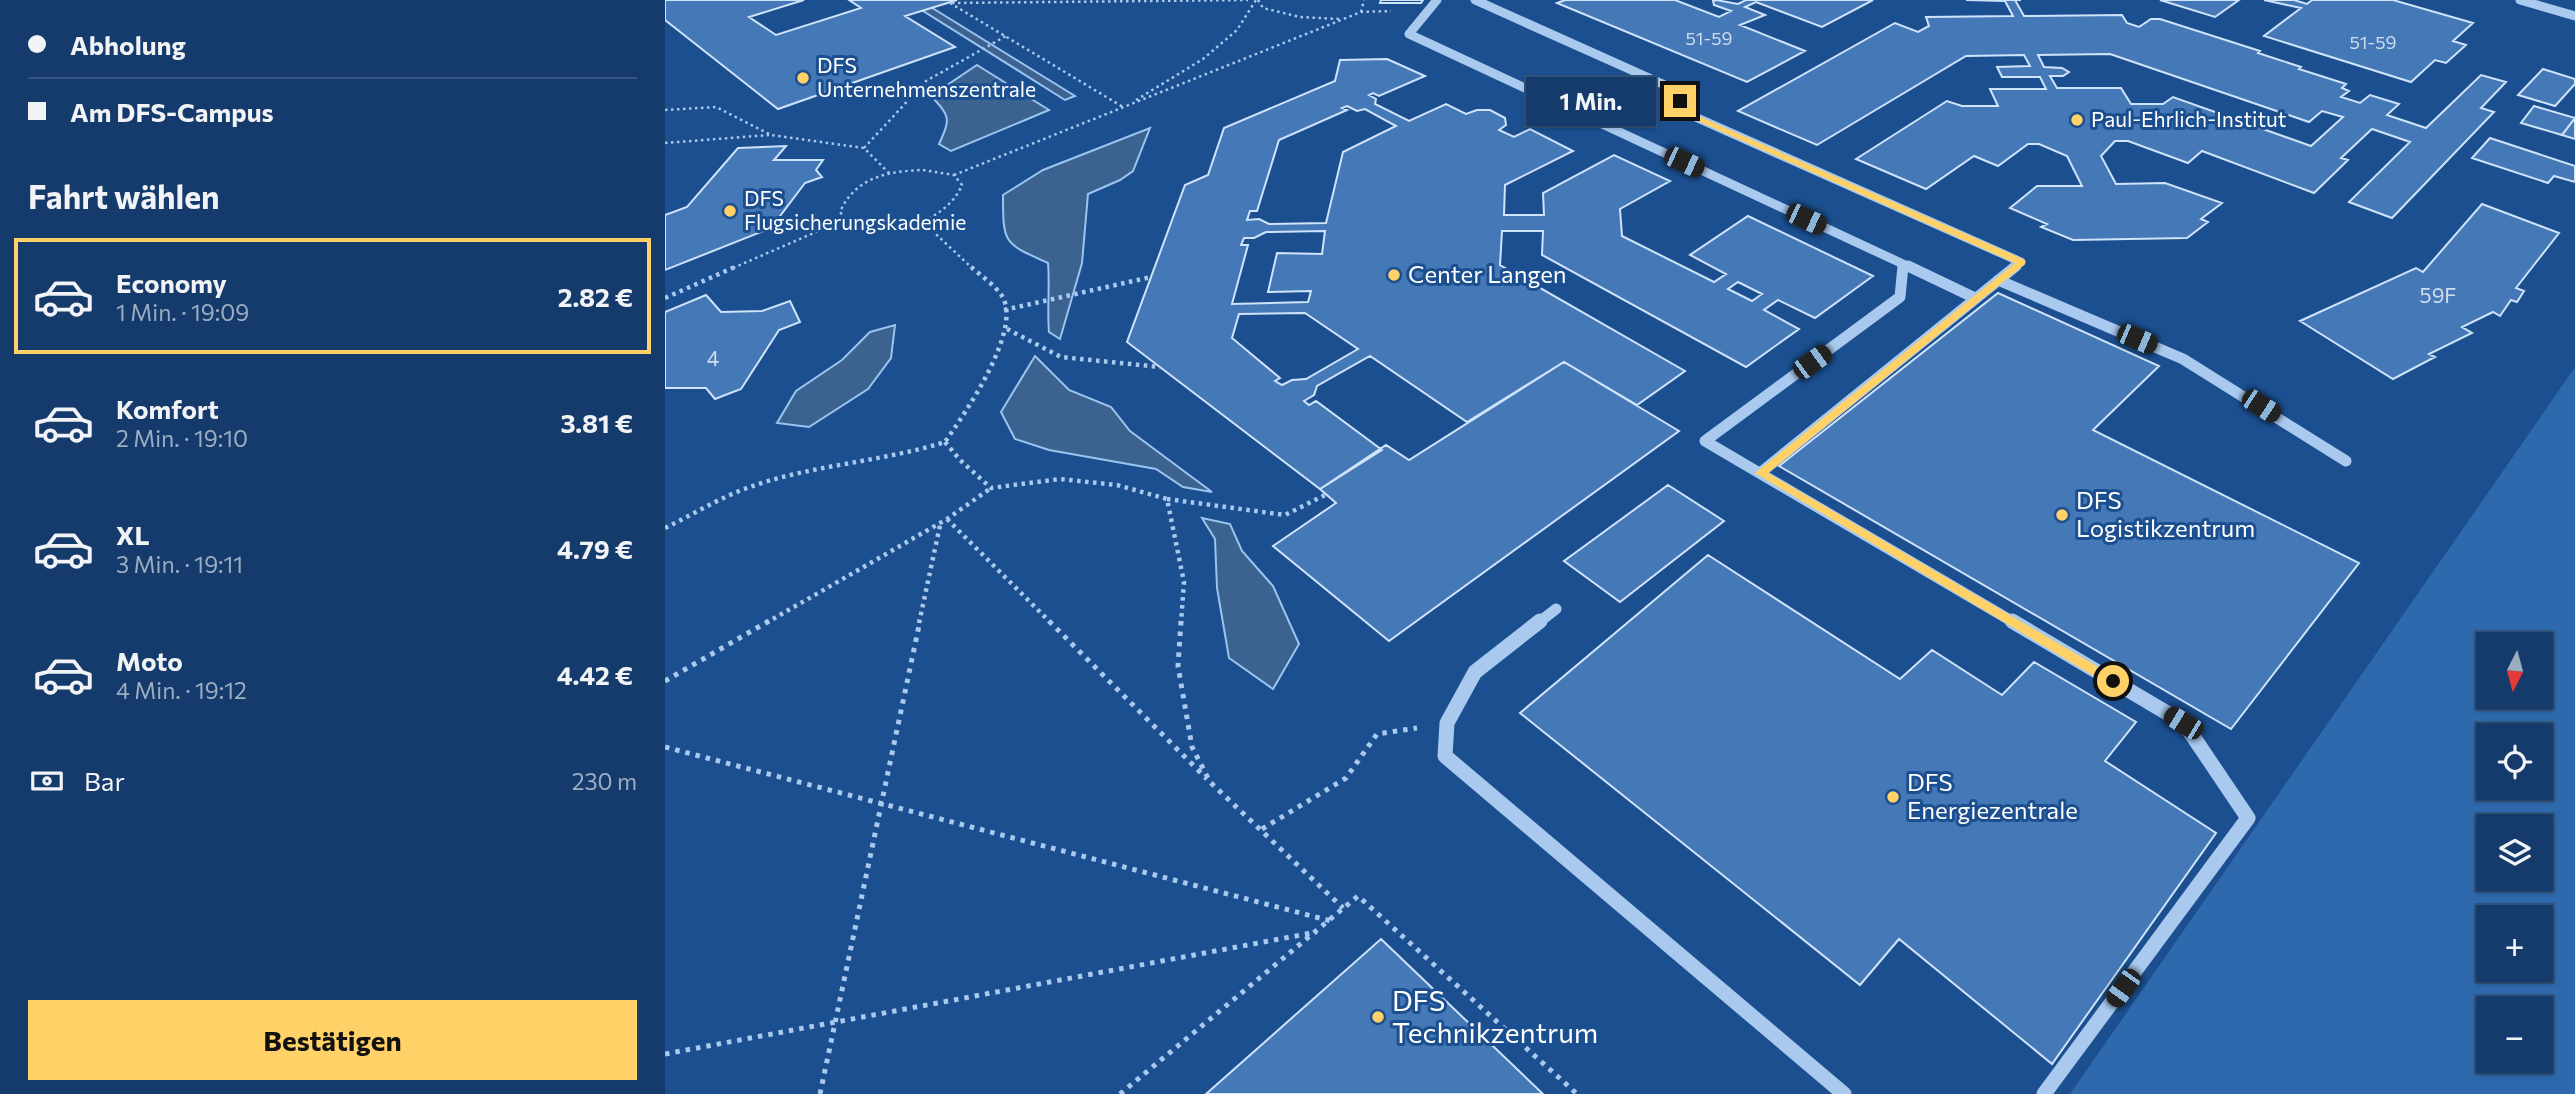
<!DOCTYPE html>
<html lang="de">
<head>
<meta charset="utf-8">
<style>
	:root { --surface:#143b6b; --page:#1d4271; --text:#f1f3f6; --muted:#9dadc1; --line:#33557e; --accent:#ffd166 }
	body { margin:0; font-family:Commissioner,sans-serif; background:var(--page); color:var(--text); height:100vh; display:flex; flex-direction:column; font-size:26px; white-space:nowrap }
	* { box-sizing:border-box; margin:0 }
	p { font-size:23px; color:var(--muted) }
	.icon { flex:none; width:38px; height:38px; fill:none; stroke:currentColor; stroke-width:2; stroke-linecap:round; stroke-linejoin:round }
	.map { position:relative; flex:1; overflow:hidden }
	.panel { display:flex; flex-direction:column; background:var(--surface); width:665px }
	.panel>* { flex:none }
	.hud { display:grid; align-content:center; height:154px; padding:0 28px; background:var(--surface) }
	.needle { width:46px; rotate:186deg }
	.tools { position:absolute; left:1811px; top:632px; display:grid; gap:14px }
	.tools a { display:grid; place-items:center; width:77px; height:77px; border-radius:0px; background:var(--surface); box-shadow:0 2px 5px #0004,0 0 0 2px var(--line); font-size:35px }
	.end { position:absolute; width:32px; height:32px; margin:-16px; border:9px solid #ffd166; background:#111; box-shadow:0 0 0 4px #111 }
	.from { border-radius:50% }
	.bubble { position:absolute; height:49px; border-radius:0px; background:var(--surface); box-shadow:0 2px 5px #0004,0 0 0 2px var(--line); font-size:23px; font-weight:700; line-height:49px; text-align:center }
	.car { position:absolute; width:21px; height:42px; margin:-21px -10px; border-radius:9px; box-shadow:0 0 5px 2px #0007; background:linear-gradient(#222 24%,#8ab4d8 0 40%,#222 0 76%,#8ab4d8 0 86%,#222 0) }
	.hud b { display:flex; align-items:center; gap:24px; height:66px; font-size:26px }
	.hud b+b { border-top:2px solid var(--line) }
	.hud i { width:18px; height:18px; background:var(--text) }
	ul { padding:0; list-style:none }
	li { display:flex; align-items:center; gap:21px; height:116px; margin:0 14px 10px; padding:0 14px; border:4px solid transparent; border-radius:0px }
	li div { flex:1 }
	li b { display:block; font-size:26px }
	li em { font-style:normal; font-weight:700 }
	li.on { border-color:var(--accent) }
	li>.icon { width:63px; height:63px; stroke-width:1.5 }
	h2 { padding:0 28px; font-size:32px; line-height:84px }
	.pay { display:flex; align-items:center; gap:18px; height:77px; padding:0 28px; font-size:26px }
	.pay p { margin-inline-start:auto }
	.primary-button { display:flex; gap:14px; margin-top:auto; padding:14px 28px }
	.primary-button a { flex:1; height:80px; border-radius:0px; background:var(--accent); color:#111; font-size:28px; font-weight:700; line-height:80px; text-align:center }
	main { display:flex; flex:1; min-height:0 }
	.map>svg:first-child { display:block }
</style>
</head>
<body>
<main>
<section class="panel">
<div class="hud">
<b><i class="from"></i>Abholung</b>
<b><i></i>Am DFS-Campus</b>
</div>
<h2>Fahrt wählen</h2>
<ul>
<li class="on"><svg class="icon" aria-label="car" viewBox="0 0 24 24"><path d="M5 17H2v-5l4-1 3-4h7l3 4 3 1v5h-3M9 17h6M6 11h13"/><circle cx="7" cy="17" r="2"/><circle cx="17" cy="17" r="2"/></svg><div><b>Economy</b><p>1 Min. · 19:09</p></div><em>2.82 €</em></li>
<li><svg class="icon" aria-label="car" viewBox="0 0 24 24"><path d="M5 17H2v-5l4-1 3-4h7l3 4 3 1v5h-3M9 17h6M6 11h13"/><circle cx="7" cy="17" r="2"/><circle cx="17" cy="17" r="2"/></svg><div><b>Komfort</b><p>2 Min. · 19:10</p></div><em>3.81 €</em></li>
<li><svg class="icon" aria-label="car" viewBox="0 0 24 24"><path d="M5 17H2v-5l4-1 3-4h7l3 4 3 1v5h-3M9 17h6M6 11h13"/><circle cx="7" cy="17" r="2"/><circle cx="17" cy="17" r="2"/></svg><div><b>XL</b><p>3 Min. · 19:11</p></div><em>4.79 €</em></li>
<li><svg class="icon" aria-label="car" viewBox="0 0 24 24"><path d="M5 17H2v-5l4-1 3-4h7l3 4 3 1v5h-3M9 17h6M6 11h13"/><circle cx="7" cy="17" r="2"/><circle cx="17" cy="17" r="2"/></svg><div><b>Moto</b><p>4 Min. · 19:12</p></div><em>4.42 €</em></li>
</ul>
<div class="pay"><svg class="icon" aria-label="cash" viewBox="0 0 24 24"><path d="M3 7h18v10H3z"/><circle cx="12" cy="12" r="2"/></svg>Bar<p>230 m</p></div>
<div class="primary-button"><a>Bestätigen</a></div>
</section>
<div class="map">
<svg width="1910" height="1094" viewBox="0 0 1910 1094">
	<rect width="100%" height="100%" fill="#1b4f8f"/>
	<path fill="#2e69ad" fill-rule="evenodd" d="M1910 367V1094H1405L1854 448ZM1824 644H1876V696H1824ZM1824 735H1876V788H1824ZM1824 826H1876V878H1824ZM1824 917H1876V970H1824ZM1824 1008H1876V1060H1824Z"/>
	<path fill="#3c6290" stroke="#9cc4f0" stroke-width="2" d="M256 1 410 96 400 100 247 4Z
		M312 65 384 110 286 151 274 144C286 118 285 116 266 96Z
		M485 128 468 171 455 180 423 194 417 263 395 339 384 332C382 308 385 286 383 263 339 243 338 245 338 195L378 170Z
		M230 325 226 358 203 389 144 427 112 423 131 391 177 360 205 332Z
		M370 356 404 390 446 407 465 431 547 492 518 487 491 469 384 450 350 439 336 412Z
		M537 518 565 524 577 551 608 586 634 644 608 689 564 658 552 588 550 539Z"/>
	<path fill="#4478b7" stroke="#cfe3fa" stroke-width="2" fill-rule="evenodd" d="M0 0H139L84 17 111 35 196 8 184 0H292L240 16 290 47 113 109 0 20Z
		M716 0H758L756 3H715Z
		M716 0H758L756 3H715Z
		M900 0H1010L1054 17 1066 11 1049 5 1048 1 1051 0 1073 4 1081 0H1208L1157 27 1091 2 1080 7 1100 15 1075 25 1140 51 1082 82 892 3Z
		M1301 0H1356H1350L1359 16 1457 15 1462 23 1474 27 1486 19H1495L1595 51 1593 53 1636 67 1634 69 1681 84 1677 88 1684 91 1676 97 1695 103 1705 95 1734 104 1722 115 1761 128 1816 75 1841 82 1816 108 1829 112 1727 218 1684 202 1745 142 1707 129 1676 158 1683 160 1649 193 1537 151 1523 163 1463 141H1450L1436 156 1451 184 1500 183 1557 203 1536 219 1543 222 1522 238 1408 240 1376 227 1382 224 1345 208 1372 186H1417L1402 156 1374 144H1363L1333 166 1309 156 1261 189 1191 159 1282 101 1297 106H1333L1325 89H1381L1375 77H1337L1332 67 1365 66 1359 55 1301 56 1152 145 1073 111 1230 23 1253 32 1264 26 1261 17 1348 16 1340 1ZM1445 54 1644 122 1657 111 1678 117 1646 146 1508 97 1498 104H1466L1456 88H1392L1385 76H1398L1404 72 1397 68 1379 67 1373 55Z
		M1495 0H1574L1550 17Z
		M1599 0H1629L1642 4 1647 0H1728L1808 23 1788 41 1801 45 1781 63 1770 60 1746 82 1599 36 1636 8Z
		M722 59 760 76 714 96 708 93 704 95 711 99 710 104 744 121 781 104 801 114 812 110H825L840 118 841 125 834 130 849 137 865 129 908 151 840 185 839 215H879L878 193 949 155 1005 181 955 209 957 236 1049 282 1061 274 1025 255 1083 216 1208 276 1150 318 1113 300 1099 310 1134 329 1081 367 877 255 878 231H837L835 265 1020 371 972 405 899 362 802 422 705 356 652 386 649 395 639 401 644 405 651 401 717 450 655 489 462 342 520 185 543 175 559 128 670 81 675 60ZM682 106 692 111 700 109 731 126 678 152 661 223 604 224 594 219 582 220 585 211H592L614 140 682 110 677 108ZM660 231 657 254 612 253 603 292 646 291 643 302 567 304 583 245H576L579 238H589L601 232ZM1073 282 1097 294 1087 301 1063 289ZM640 313 693 349 641 379 627 380 617 385 610 381 615 378 567 338 574 314Z
		M1878 69 1910 79V84L1890 106 1853 95Z
		M1869 106 1910 118 1897 135 1856 123Z
		M1910 118V139L1897 135Z
		M1825 138 1910 166V182L1889 176 1883 183 1807 158Z
		M121 146 109 160H158L151 170 157 177 140 183 106 228 0 270V215L22 207 73 148Z
		M1817 204 1894 233 1851 288 1859 291 1852 302 1846 300 1835 316 1828 312 1797 327 1807 333 1764 354 1770 357 1728 379 1635 321 1751 268 1758 272Z
		M1333 293 1494 366 1428 430 1694 563 1566 729 1114 466Z
		M41 295 56 312 97 311 125 301 135 322 114 330 76 389 50 399 41 388H0V312Z
		M899 362 1014 431 724 641 608 546 671 503 655 489 721 445 744 460Z
		M1003 485 1059 521 955 602 899 561Z
		M1043 555 1235 679 1267 650 1337 695 1369 662 1471 722 1440 761 1551 833 1387 1064 1234 939 1195 985 855 713Z
		M716 939 878 1094H541Z"/>
	<g fill="none" stroke-linecap="round" stroke-linejoin="round">
		<path stroke="#a9c9ee" stroke-width="2.5" stroke-dasharray="2.5 3.5" stroke-linecap="butt" d="M593 0 598 8 635 17 674 19
			M285 3 458 107
			M287 3 583 0
			M696 12 699 0
			M471 100 538 59 572 30 591 0
			M0 110 51 107 106 135 199 148 225 174
			M0 143 104 135
			M199 148 261 81 341 36
			M258 170 289 175 297 185C281 225 203 250 175 212 190 177 224 171 258 170Z
			M289 175 696 12 726 11
			M258 222 307 268
			M68 268 181 219"/>
		<path stroke="#a9c9ee" stroke-width="4.5" stroke-dasharray="3.5 4.5" stroke-linecap="butt" d="M0 298 72 266
			M339 310 486 277
			M342 329 396 357 495 367
			M280 442 295 460 326 488 395 479 452 485 502 499 519 582 516 623
			M502 499 620 515 662 494
			M282 519 386 623
			M0 528C27 515 54 498 82 488 144 465 217 462 280 442 300 413 358 330 337 296 330 285 315 275 305 266
			M101 623 282 519 326 488
			M254 623 276 521"/>
		<path stroke="#a9c9ee" stroke-width="5" stroke-dasharray="4.5 6" stroke-linecap="butt" d="M384 621 542 779
			M516 621 513 666 527 747 545 782 678 908
			M0 681 104 621
			M0 747 666 921
			M597 829 681 778 712 734 752 728
			M0 1054 652 932
			M155 1094 255 621
			M455 1094 693 896 912 1094"/>
		<path stroke="#a9c9ee" stroke-width="9" d="M772 0 744 34 1238 264V268
			M810 0 1002 86 1028 116 1356 262 1348 268
			M1855 0 1910 16
			M1238 264 1247 268"/>
		<path stroke="#a9c9ee" stroke-width="11" d="M1238 266 1235 297 1040 441 1350 623
			M1243 266 1310 298
			M1333 280 1518 359 1681 461
			M1095 473 1351 266
			M873 623 891 609"/>
		<path stroke="#a9c9ee" stroke-width="15" d="M875 621 810 672 782 723 780 756 1179 1094
			M1347 621 1519 723 1583 818 1379 1094"/>
	</g>
	<path fill="#ffd166" d="M1015 99 1031 115 1360 260V264L1103 473 1452 678V685H1444L1090 473 1350 263 1026 118 1012 101Z"/>
	<g fill="#ffd166" stroke="#1b4f8f" stroke-width="2.5">
		<circle cx="138" cy="78" r="7"/>
		<circle cx="1412" cy="120" r="7"/>
		<circle cx="65" cy="211" r="7"/>
		<circle cx="729" cy="275" r="7"/>
		<circle cx="1397" cy="515" r="7"/>
		<circle cx="1228" cy="797" r="7"/>
		<circle cx="713" cy="1017" r="7"/>
	</g>
	<g text-anchor="middle" stroke-width="6" stroke-linejoin="round" paint-order="stroke">
		<g font-size="18" fill="#d0dded">
			<text x="1044" y="45">51-59</text>
			<text x="1708" y="49">51-59</text>
		</g>
		<g font-size="21" fill="#fff" stroke="#1b4f8f" text-anchor="start">
			<text x="152" y="73">DFS<tspan x="152" dy="24">Unternehmenszentrale</tspan></text>
			<text x="1426" y="127">Paul-Ehrlich-Institut</text>
			<text x="79" y="206">DFS<tspan x="79" dy="24">Flugsicherungskademie</tspan></text>
		</g>
		<g font-size="21" fill="#d0dded">
			<text x="1773" y="303">59F</text>
			<text x="48" y="366">4</text>
		</g>
		<g font-size="24" fill="#fff" stroke="#1b4f8f" text-anchor="start">
			<text x="743" y="283">Center Langen</text>
			<text x="1411" y="509">DFS<tspan x="1411" dy="28">Logistikzentrum</tspan></text>
			<text x="1242" y="791">DFS<tspan x="1242" dy="28">Energiezentrale</tspan></text>
		</g>
		<g font-size="28" fill="#fff" stroke="#1b4f8f" text-anchor="start">
			<text x="727" y="1011">DFS<tspan x="727" dy="32">Technikzentrum</tspan></text>
		</g>
	</g>
</svg>
<div class="tools">
<a><svg class="needle" viewBox="-14 -14 28 28"><path d="M0-13l5 13h-10z" fill="#e53935"/><path d="M0 13l5-13h-10z" fill="#9dadc1"/></svg></a>
<a><svg class="icon" aria-label="locate" viewBox="0 0 24 24"><circle cx="12" cy="12" r="6"/><path d="M12 2v4M12 18v4M2 12h4M18 12h4"/></svg></a>
<a><svg class="icon" aria-label="layers" viewBox="0 0 24 24"><path d="M12 4l9 5-9 5-9-5zM3 14l9 5 9-5"/></svg></a>
<a>+</a>
<a>−</a>
</div>
<i class="end from" style="left:1448px;top:681px"></i>
<i class="end" style="left:1015px;top:101px"></i>
<div class="bubble" style="left:861px;top:77px;width:130px">1 Min.</div>
<i class="car" style="left:1019px;top:162px;rotate:115deg"></i>
<i class="car" style="left:1141px;top:219px;rotate:115deg"></i>
<i class="car" style="left:1472px;top:339px;rotate:113deg"></i>
<i class="car" style="left:1147px;top:362px;rotate:54deg"></i>
<i class="car" style="left:1596px;top:406px;rotate:123deg"></i>
<i class="car" style="left:1518px;top:723px;rotate:301deg"></i>
<i class="car" style="left:1458px;top:988px;rotate:216deg"></i>
</div>
</main>
</body>
</html>
